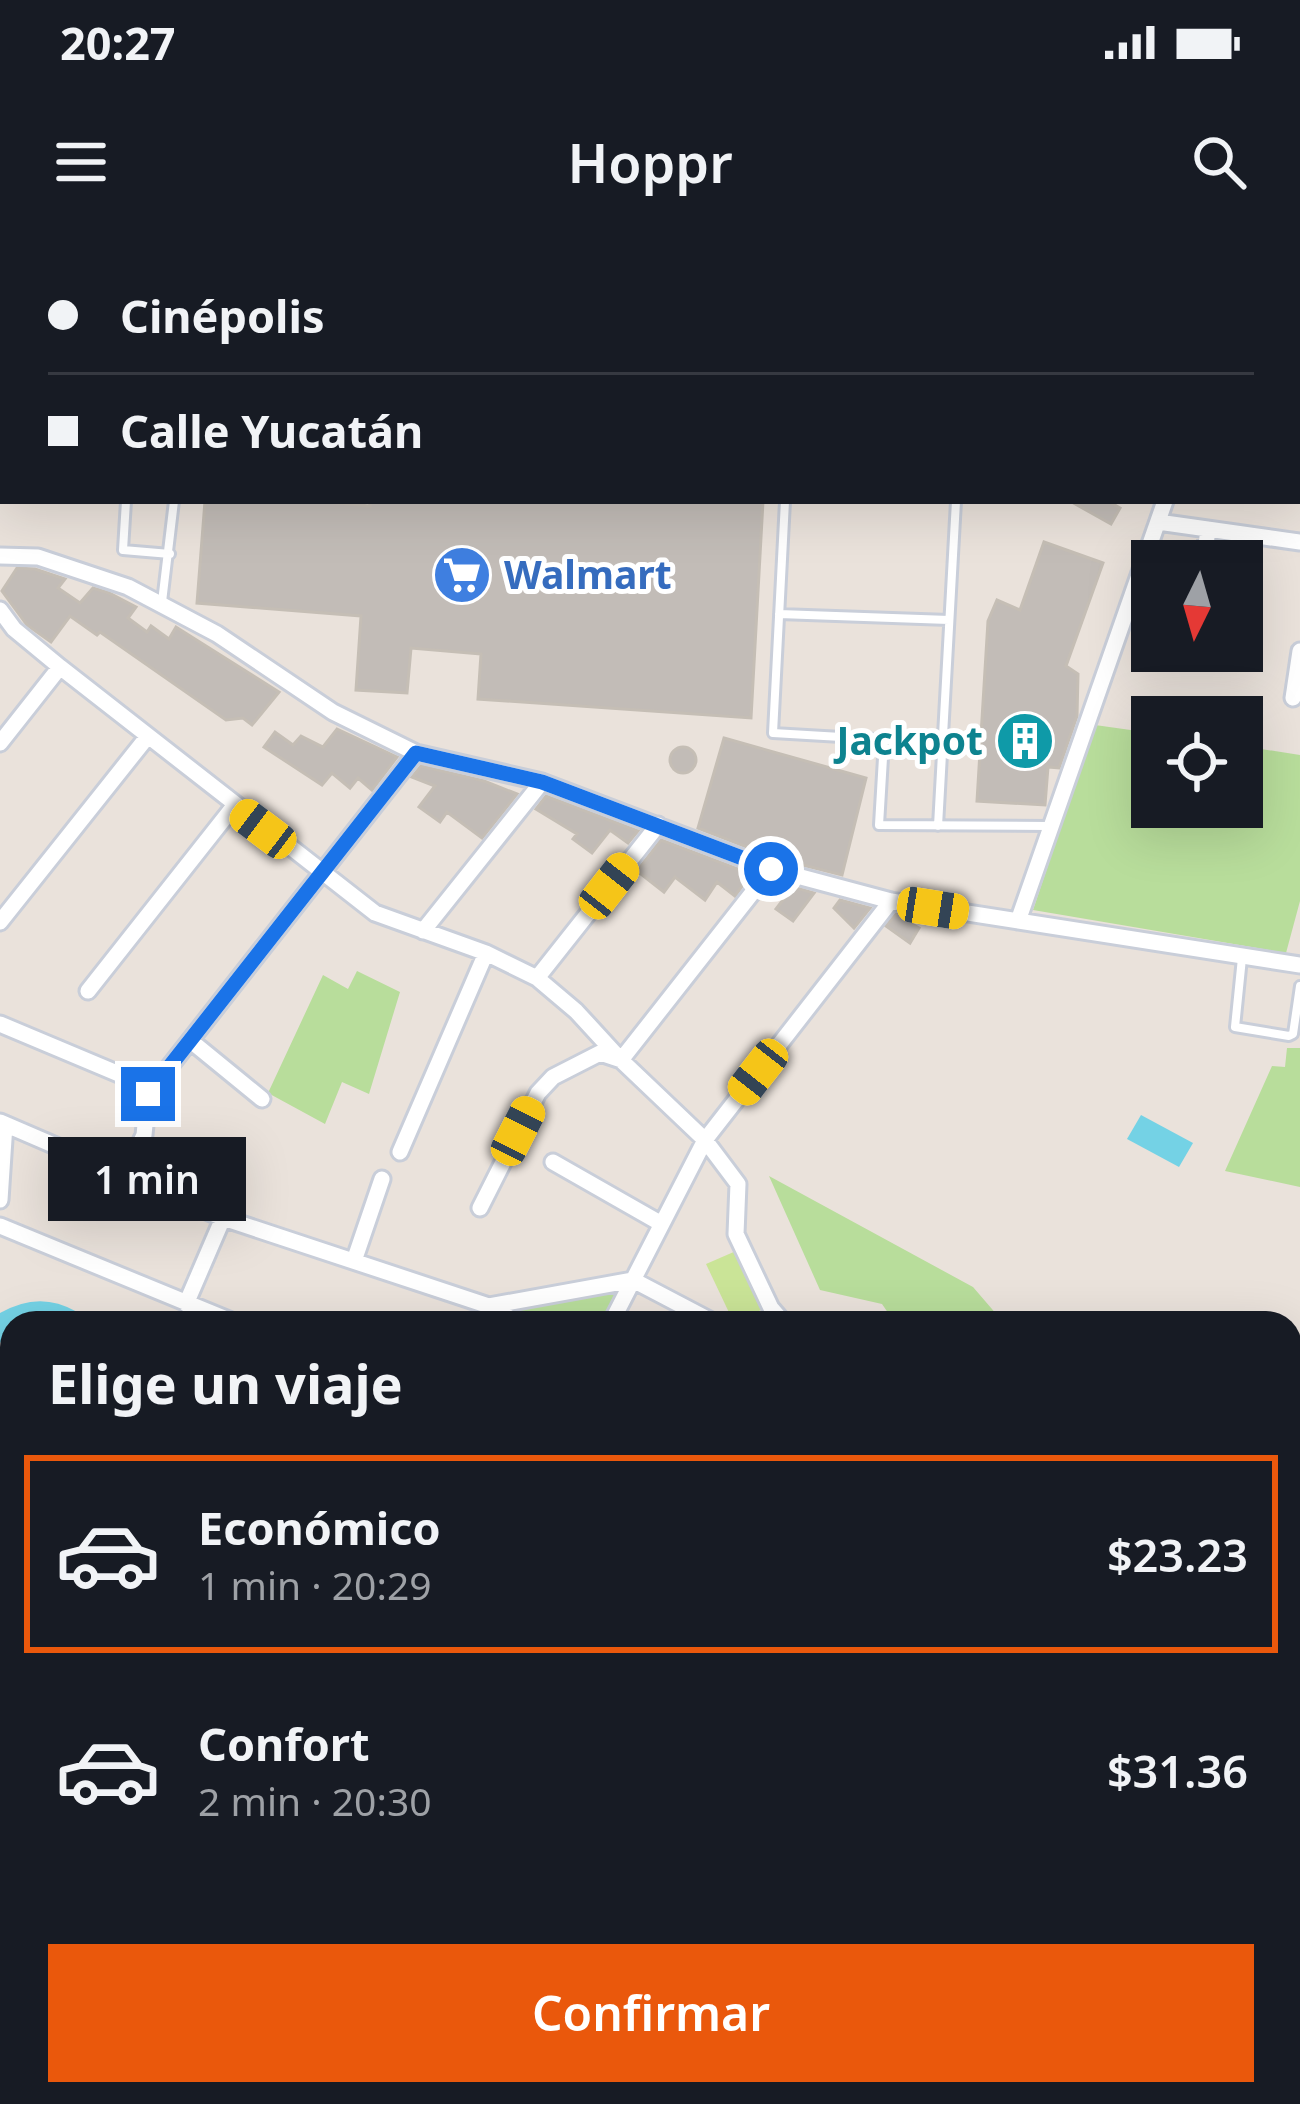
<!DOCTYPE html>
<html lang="es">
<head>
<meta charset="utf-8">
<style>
	:root { --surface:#171b24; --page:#20242c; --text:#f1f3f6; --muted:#9ea1a6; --line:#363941; --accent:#ea580c }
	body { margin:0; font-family:"Noto Sans",sans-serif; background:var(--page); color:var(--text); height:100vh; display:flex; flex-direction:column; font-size:45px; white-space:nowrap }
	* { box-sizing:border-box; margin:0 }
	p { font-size:39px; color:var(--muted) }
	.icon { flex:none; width:66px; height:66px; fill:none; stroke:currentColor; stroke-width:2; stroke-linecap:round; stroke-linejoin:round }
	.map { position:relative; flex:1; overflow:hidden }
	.side { position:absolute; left:0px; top:1071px; width:1302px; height:795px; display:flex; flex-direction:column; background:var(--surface); border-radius:36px 36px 0 0; box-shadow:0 12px 48px #0002 }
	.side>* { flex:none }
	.guide { position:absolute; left:0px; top:0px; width:1302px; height:264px; box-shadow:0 12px 48px #0002; display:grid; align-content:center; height:264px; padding:0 48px; background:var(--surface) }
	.needle { width:78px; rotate:185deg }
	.fabs { position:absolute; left:1131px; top:300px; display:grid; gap:24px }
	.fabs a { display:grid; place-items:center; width:132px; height:132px; border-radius:0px; background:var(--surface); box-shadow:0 12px 48px #0002; font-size:60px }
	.end { position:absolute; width:54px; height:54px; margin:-27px; border:15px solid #1a73e8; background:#fff; box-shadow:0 0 0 6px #fff }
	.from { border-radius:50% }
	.bubble { position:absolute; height:84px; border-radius:0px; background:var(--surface); box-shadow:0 12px 48px #0002; font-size:39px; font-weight:600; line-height:84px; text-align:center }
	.car { position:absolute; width:36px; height:72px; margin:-36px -18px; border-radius:15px; box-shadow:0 0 9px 3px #0007; background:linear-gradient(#f5c518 24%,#345 0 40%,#f5c518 0 76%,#345 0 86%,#f5c518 0) }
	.guide b { display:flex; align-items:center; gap:42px; height:114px; font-size:45px }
	.guide b+b { border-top:3px solid var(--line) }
	.guide i { width:30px; height:30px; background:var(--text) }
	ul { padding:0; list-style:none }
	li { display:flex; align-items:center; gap:36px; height:198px; margin:0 24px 18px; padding:0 24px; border:6px solid transparent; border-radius:0px }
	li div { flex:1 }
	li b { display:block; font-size:45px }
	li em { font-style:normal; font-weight:600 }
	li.current { border-color:var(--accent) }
	li>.icon { width:108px; height:108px; stroke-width:1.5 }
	h2 { padding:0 48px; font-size:54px; line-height:144px }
	.button { display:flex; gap:24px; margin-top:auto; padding:24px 48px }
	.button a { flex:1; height:138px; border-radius:0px; background:var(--accent); color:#fff; font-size:48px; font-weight:600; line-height:138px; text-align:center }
	.status { display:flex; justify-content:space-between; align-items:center; height:84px; padding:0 60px; background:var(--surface); direction:ltr }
	.status svg { height:33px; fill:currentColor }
	header { display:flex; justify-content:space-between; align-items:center; height:156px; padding:0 48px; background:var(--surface); font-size:54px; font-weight:600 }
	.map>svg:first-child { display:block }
</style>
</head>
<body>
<div class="status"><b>20:27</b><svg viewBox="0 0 49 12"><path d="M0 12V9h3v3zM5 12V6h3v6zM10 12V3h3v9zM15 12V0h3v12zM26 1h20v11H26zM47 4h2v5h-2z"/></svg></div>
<header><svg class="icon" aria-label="menu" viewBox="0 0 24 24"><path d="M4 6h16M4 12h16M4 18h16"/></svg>Hoppr<svg class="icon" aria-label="search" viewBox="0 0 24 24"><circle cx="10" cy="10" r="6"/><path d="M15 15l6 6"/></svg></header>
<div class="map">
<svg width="1300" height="1864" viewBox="0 0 1300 1864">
	<rect width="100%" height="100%" fill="#eae2db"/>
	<path fill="#b8dd9b" d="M1095 485 1152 493V567H1242V506L1300 515V661L1286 713 1033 670Z
		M357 731 400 752 369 854 342 842 325 884 268 853 323 735 348 749Z
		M1287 808H1300V947L1225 931 1272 826 1285 827Z
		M153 900 224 931 217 965 138 932Z
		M769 936 973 1047 1004 1083H895L882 1064 820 1050Z
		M612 1047 617 1056 603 1083H536L514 1070Z
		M1290 1345 1300 1348V1459L1290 1455Z
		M1290 1606 1300 1611V1864H981L965 1854H1290Z"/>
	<path fill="#cae497" d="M736 1011 763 1069 734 1083 706 1024Z"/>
	<path fill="#74d2e5" d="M1141 875 1193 903 1179 927 1127 899Z"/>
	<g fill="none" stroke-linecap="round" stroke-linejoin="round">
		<path stroke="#74d2e5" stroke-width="27" d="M0 1089C22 1074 45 1069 69 1083
			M1290 1786 1300 1792"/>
	</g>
	<path fill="#c2bcb7" stroke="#c5beb5" stroke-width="3" d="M205 261H317L370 266V261H763L751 478 478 459 481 414 411 408 407 453 356 450 361 376 197 363Z
		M1070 261H1108L1120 268 1111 284Z
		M1044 302 1103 323 1066 426 1078 434 1077 476 1059 528 1048 527 1045 565 977 561 988 381 997 360 1020 370Z
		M17 328 35 329 65 339 58 348 80 363 93 348 109 353 136 367 128 378 147 392 151 386 169 399 176 387 279 452 252 485 243 478 226 480 100 392 97 395 70 376 51 402 27 385 2 351Z
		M337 489 397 517 372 550 358 538 350 548 332 533 322 545 264 507 275 492 293 505 301 496 323 507Z
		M724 498 866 538 842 635 775 618 698 588Z
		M670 520a13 13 0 1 1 26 0a13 13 0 1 1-26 0Z
		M421 526 484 541 517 554 482 598 447 572 440 582 419 567 435 546 412 537Z
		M546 556 638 591 628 603 610 590 592 613 573 599 577 594 536 569Z
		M661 600 751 634 735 656 717 642 705 660 675 637 664 652 637 631Z
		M793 647 814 653 793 681 776 669Z
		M840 660 870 668 854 688 834 668Z
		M896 674 910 676 907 681 919 688 910 703 886 686Z"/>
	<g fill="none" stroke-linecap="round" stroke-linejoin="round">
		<g stroke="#c9ced9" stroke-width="14">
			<path id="lane" d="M193 3V0
				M346 3V0
				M493 3 494 0
				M611 3 612 0
				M720 3V0
				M126 261 123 310 170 314
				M785 261 773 493 943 503
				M162 362 174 261
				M779 374 949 380
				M884 501 879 585 1049 586
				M938 586 956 261
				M1242 718 1235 787 1289 796 1293 794 1300 746
				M152 1854 159 1864
				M104 1864 110 1854
				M165 1864 182 1854"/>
		</g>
		<g stroke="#c9ced9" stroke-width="21">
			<path id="street" d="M1251 3 1252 0
				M1299 232H1300
				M1158 282 1300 302
				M0 316 38 317 128 347 217 394 333 472 416 513 542 542 771 629 891 661 1300 725
				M1204 321 1208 289
				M0 370 14 389 60 427 375 673 486 713 537 738 576 771 621 820 705 900 738 944 736 994 771 1068 784 1083
				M1193 413V411
				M1293 458 1300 411
				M0 503 60 427
				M1018 681 1165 261
				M0 682 148 496
				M423 691 542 542
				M537 738 658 585
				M88 751 234 566
				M0 784 138 842 148 854
				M191 801 262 859
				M148 854 416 513
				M0 882 223 978 489 1066 519 1083
				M400 912 486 713
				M553 922 660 983
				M125 935 144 895 148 854
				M0 960 5 884
				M480 968 538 853 553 837 600 813 621 820 771 629
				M0 986 236 1083
				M354 1021 382 939
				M186 1064 223 978 232 934
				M489 1066 633 1040 715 1083
				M611 1083 705 900 891 661
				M0 1142 12 1139
				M1290 1158 1300 1141
				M0 1164 12 1207
				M1290 1225 1300 1228
				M1290 1328 1300 1331
				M1290 1467 1300 1471
				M1290 1483 1300 1488
				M1290 1585 1300 1590
				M771 1854 787 1864
				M304 1864 309 1854
				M476 1864 484 1854
				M737 1864 745 1854"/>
		</g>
		<g stroke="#c9ced9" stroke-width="27">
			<path id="secondary" d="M0 1651 12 1661
				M207 1854 216 1864"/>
		</g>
		<path stroke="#c3c3c3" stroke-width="3" stroke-dasharray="9 6" stroke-linecap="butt" d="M441 3V0"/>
		<use href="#lane" stroke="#fff" stroke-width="8"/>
		<use href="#street" stroke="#fff" stroke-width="15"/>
		<use href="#secondary" stroke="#fff" stroke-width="21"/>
	</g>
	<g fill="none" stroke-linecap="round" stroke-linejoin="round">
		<path stroke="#1a73e8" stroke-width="15" d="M148 854 416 513 542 542 771 629"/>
	</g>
	<defs>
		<g id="supermarket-disc" transform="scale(3)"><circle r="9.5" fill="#3f7fe0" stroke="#fff"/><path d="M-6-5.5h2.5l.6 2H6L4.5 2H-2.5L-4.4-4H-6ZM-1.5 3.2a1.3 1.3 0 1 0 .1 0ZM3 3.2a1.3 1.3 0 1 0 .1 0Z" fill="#fff"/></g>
		<g id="building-disc" transform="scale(3)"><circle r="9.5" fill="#0f9aa8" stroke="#fff"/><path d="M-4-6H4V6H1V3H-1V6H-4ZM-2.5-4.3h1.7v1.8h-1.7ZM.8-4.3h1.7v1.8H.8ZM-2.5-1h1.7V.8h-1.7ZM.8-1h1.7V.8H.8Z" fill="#fff"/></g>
	</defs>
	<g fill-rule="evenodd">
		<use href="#supermarket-disc" x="462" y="335"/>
		<use href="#building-disc" x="1025" y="501"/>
	</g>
	<g text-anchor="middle" stroke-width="10" stroke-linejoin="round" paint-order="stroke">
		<g font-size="39" font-weight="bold" fill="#366cbe" stroke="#fff" text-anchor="start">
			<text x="504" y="349">Walmart</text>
		</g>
		<g font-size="39" font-weight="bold" fill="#0d838f" stroke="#fff" text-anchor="end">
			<text x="983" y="515">Jackpot</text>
		</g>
	</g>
</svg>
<div class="fabs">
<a><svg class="needle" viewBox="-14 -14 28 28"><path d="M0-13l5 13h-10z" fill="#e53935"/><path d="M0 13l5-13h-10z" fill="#9ea1a6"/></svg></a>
<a><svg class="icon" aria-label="locate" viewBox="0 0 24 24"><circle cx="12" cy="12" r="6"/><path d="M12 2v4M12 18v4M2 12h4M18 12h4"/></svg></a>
</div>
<i class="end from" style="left:771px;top:629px"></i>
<i class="end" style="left:148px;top:854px"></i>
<div class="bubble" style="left:48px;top:897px;width:198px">1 min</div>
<i class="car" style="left:263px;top:589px;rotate:307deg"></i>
<i class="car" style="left:609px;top:646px;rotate:38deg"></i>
<i class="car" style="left:933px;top:668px;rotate:99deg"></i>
<i class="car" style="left:758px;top:832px;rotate:218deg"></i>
<i class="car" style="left:518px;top:891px;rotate:27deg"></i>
<div class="guide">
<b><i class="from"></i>Cinépolis</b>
<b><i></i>Calle Yucatán</b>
</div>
<section class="side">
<h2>Elige un viaje</h2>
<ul>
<li class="current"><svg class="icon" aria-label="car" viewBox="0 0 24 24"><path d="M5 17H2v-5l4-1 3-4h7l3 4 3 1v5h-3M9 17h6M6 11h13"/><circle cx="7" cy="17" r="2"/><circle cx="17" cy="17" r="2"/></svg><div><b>Económico</b><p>1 min · 20:29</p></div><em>$23.23</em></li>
<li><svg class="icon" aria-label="car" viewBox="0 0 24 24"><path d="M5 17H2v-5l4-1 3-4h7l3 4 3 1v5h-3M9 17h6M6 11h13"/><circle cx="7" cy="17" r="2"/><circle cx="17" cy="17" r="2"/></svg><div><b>Confort</b><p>2 min · 20:30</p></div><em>$31.36</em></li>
</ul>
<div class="button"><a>Confirmar</a></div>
</section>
</div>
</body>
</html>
